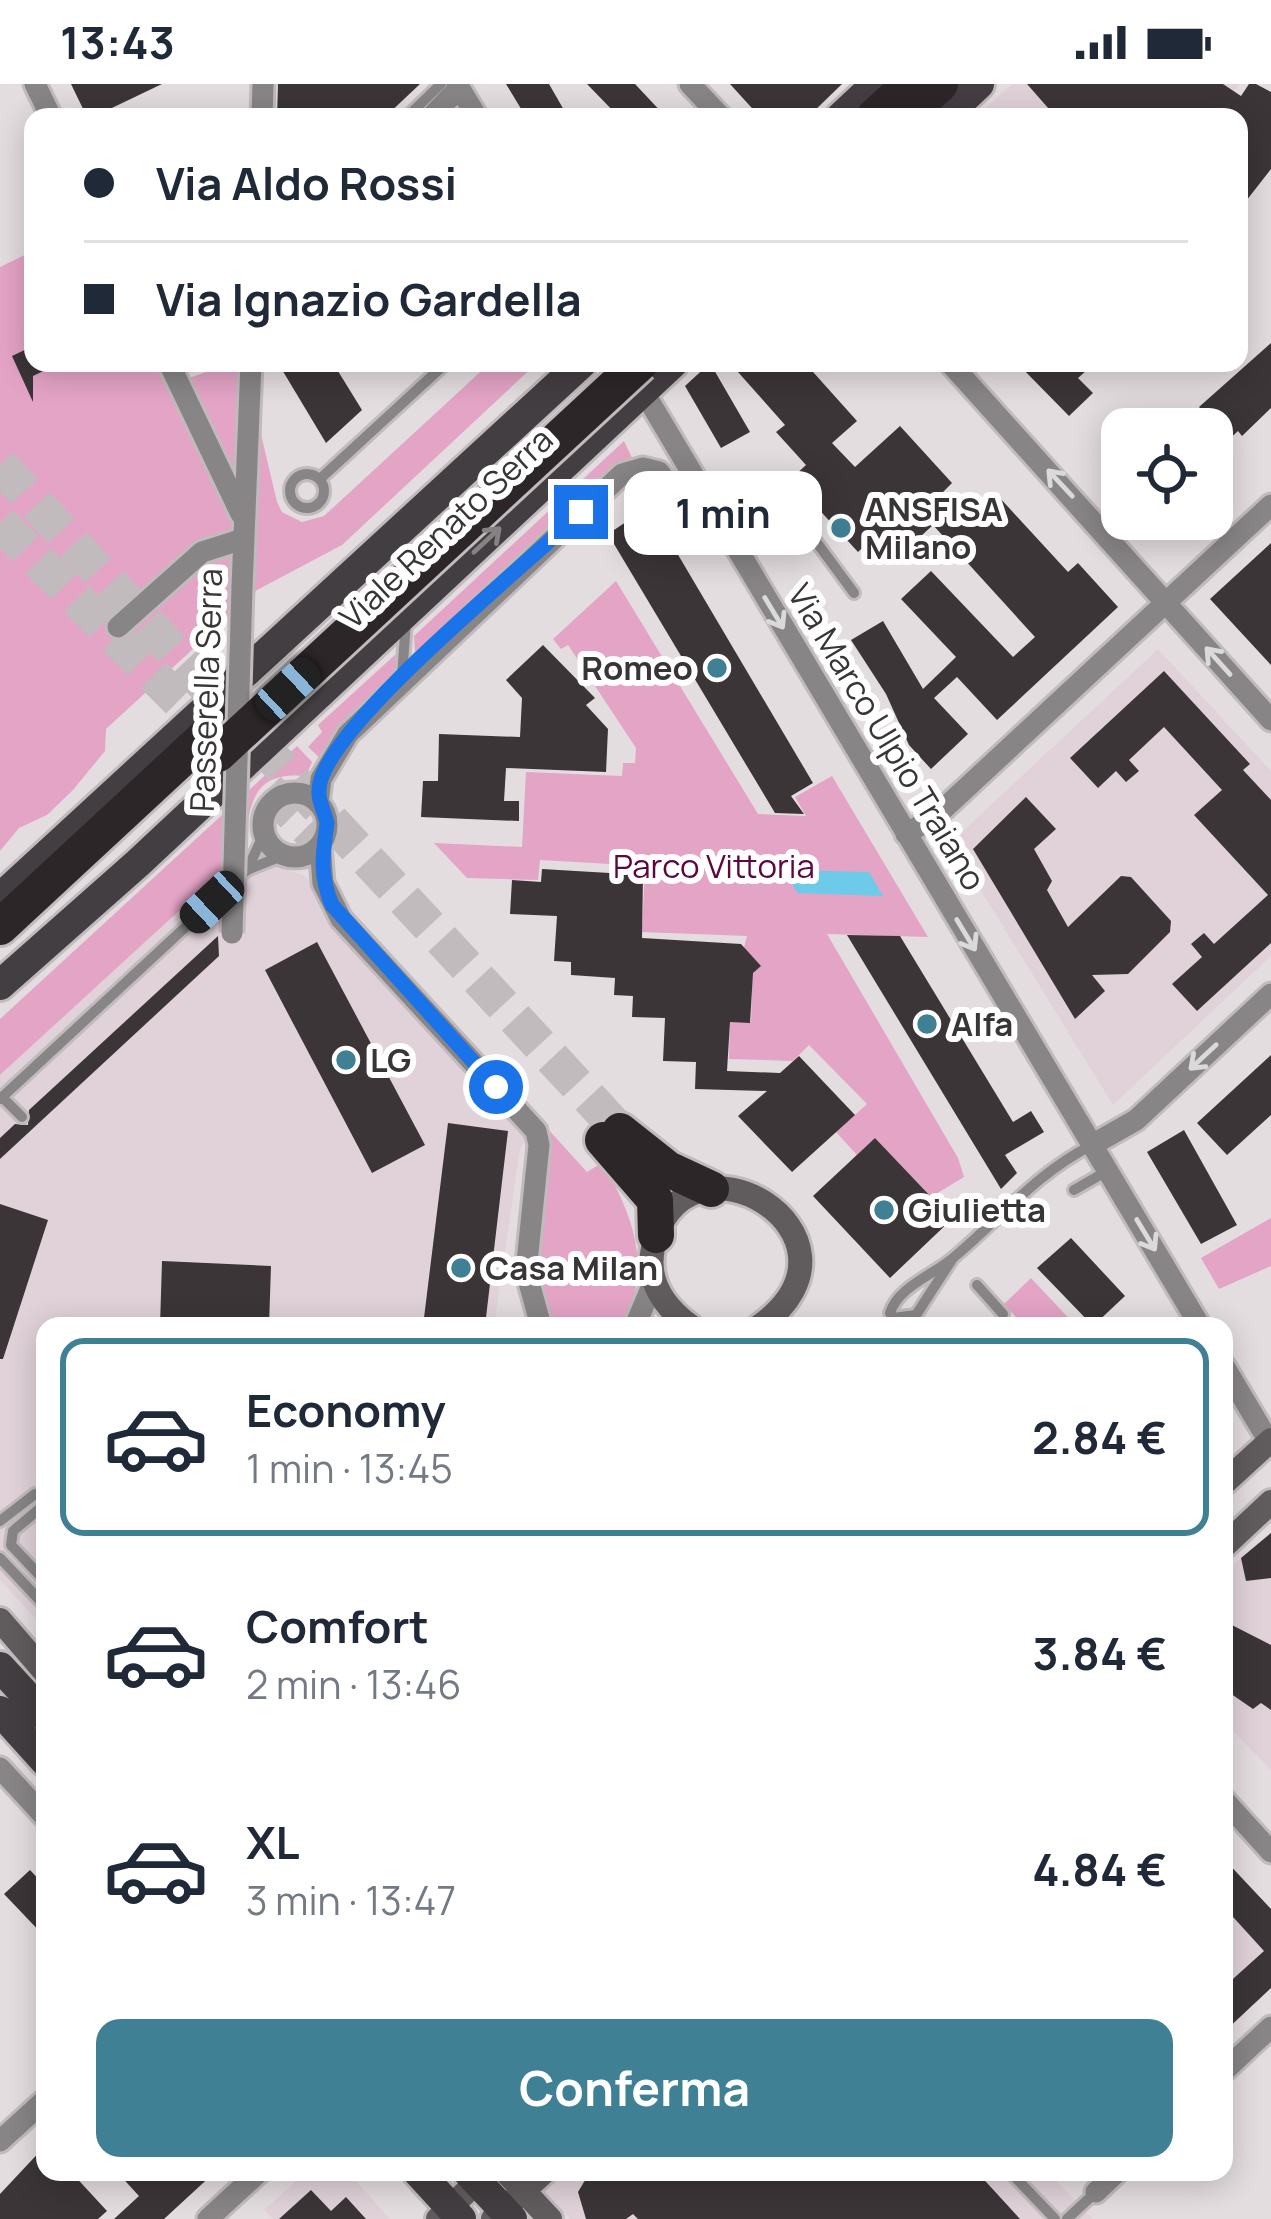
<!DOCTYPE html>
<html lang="it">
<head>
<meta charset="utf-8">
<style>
	:root { --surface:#fff; --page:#f2f2f3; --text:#1f2937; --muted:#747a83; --line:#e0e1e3; --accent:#408094 }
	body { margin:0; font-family:Manrope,sans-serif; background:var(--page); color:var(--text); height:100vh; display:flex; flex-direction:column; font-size:45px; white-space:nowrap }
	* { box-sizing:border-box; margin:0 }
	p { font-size:39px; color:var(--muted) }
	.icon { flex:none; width:66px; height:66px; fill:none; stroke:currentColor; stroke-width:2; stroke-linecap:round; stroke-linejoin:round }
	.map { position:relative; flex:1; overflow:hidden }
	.side { position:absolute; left:36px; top:1233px; width:1197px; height:864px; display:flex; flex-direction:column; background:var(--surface); border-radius:24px; box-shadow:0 6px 30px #0003 }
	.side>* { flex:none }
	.hud { position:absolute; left:24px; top:24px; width:1224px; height:264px; border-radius:24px; box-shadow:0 6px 30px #0003; display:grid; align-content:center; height:264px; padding:0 60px; background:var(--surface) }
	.controls { position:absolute; left:1101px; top:324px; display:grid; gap:24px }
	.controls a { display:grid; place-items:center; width:132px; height:132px; border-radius:24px; background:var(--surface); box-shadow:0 6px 30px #0003; font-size:60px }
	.end { position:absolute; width:54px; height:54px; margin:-27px; border:15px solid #1a73e8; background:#fff; box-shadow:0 0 0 6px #fff }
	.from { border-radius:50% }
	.bubble { position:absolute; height:84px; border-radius:24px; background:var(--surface); box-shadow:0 6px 30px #0003; font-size:39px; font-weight:700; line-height:84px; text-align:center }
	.car { position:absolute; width:36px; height:72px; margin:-36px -18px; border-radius:15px; box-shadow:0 0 9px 3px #0007; background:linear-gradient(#222 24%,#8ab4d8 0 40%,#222 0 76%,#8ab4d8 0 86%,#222 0) }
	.hud b { display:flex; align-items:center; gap:42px; height:114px; font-size:45px }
	.hud b+b { border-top:3px solid var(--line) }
	.hud i { width:30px; height:30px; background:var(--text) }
	ul { padding:21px 0 0; list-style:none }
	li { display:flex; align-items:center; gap:36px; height:198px; margin:0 24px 18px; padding:0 36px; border:6px solid transparent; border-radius:24px }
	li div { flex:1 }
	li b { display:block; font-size:45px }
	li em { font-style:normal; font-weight:700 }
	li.active { border-color:var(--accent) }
	li>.icon { width:108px; height:108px; stroke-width:1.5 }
	.primary-button { display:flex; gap:24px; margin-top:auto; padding:24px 60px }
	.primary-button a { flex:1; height:138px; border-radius:24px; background:var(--accent); color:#fff; font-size:48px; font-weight:700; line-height:138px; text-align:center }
	.status { display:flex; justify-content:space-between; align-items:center; height:84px; padding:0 60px; background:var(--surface); direction:ltr }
	.status svg { height:33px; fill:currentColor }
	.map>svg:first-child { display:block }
</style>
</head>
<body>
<div class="status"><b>13:43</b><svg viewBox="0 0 49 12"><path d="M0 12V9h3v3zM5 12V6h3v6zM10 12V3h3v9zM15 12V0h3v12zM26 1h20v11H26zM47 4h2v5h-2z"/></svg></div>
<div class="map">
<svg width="1271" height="2135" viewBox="0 0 1271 2135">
	<rect width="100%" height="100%" fill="#e4dde0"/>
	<path fill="#e1d2da" d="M1012 0H1239L1219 33H976Z
		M1158 565 1271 687V872L1113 1021 951 758Z
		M240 771 303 791 348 831 536 1032 520 1065 494 1242H45V1545L0 1496V991Z
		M1271 1448V1686L1224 1638V1489Z
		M1224 1775 1271 1825V1904L1224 1948Z
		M306 2088H348L390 2135H273L264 2126Z
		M526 2088H1048L1093 2135H570Z"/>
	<path fill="#e4a4c6" d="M33 167V279H178L186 295 232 279 248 295 277 418 282 428 302 438 324 432 490 279H537L342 461 257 506 106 645 105 667 73 706 47 731 19 744 0 767V183Z
		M624 357 633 376 621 379 415 569 414 552Z
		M616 497 758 730 806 732 795 713 832 692 928 853 827 850 958 1074 964 1093 931 1113 875 1054 857 1071 836 1048 867 1020 809 961 793 977 729 975 730 938H751L752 908 733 906 747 852 642 848 645 782 540 776 538 796 467 794 434 759 522 763 526 688 622 692 623 679H635L636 664 568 561 561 565 553 555Z
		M396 570 397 585 333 655 322 676 308 663 322 648 318 641Z
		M297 662 312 678 306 692C243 686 253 732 240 771L0 991V935Z
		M536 1032 587 1088 603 1078C633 1134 653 1181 623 1242H553L535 1191Z
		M1271 1134V1182L1219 1205 1201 1174Z
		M1031 1194 1076 1242H1009L1017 1234 1004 1220Z"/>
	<path fill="#6dcae9" d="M785 786 869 788 883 812 797 809Z"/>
	<path fill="#3b3538" d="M71 0H162L93 33H87Z
		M278 0H420L385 33H277Z
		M506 0H549L568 33H526Z
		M587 0H635L666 33H619Z
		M730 0H842L808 33H760Z
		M1027 0H1223L1241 12 1249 0H1256L1271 8V85L1239 126V33H1056Z
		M1271 259V324L1242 352 1238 347 1225 359 1202 334 1206 330 1199 323Z
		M33 262V279H60L33 292V318L12 272Z
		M278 279H333L362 326 326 359Z
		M710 279 750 348 721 364 685 302Z
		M730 279H805L857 337 832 359 855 383 900 342 952 399 940 411 968 442 999 413 1068 488 1078 479 1118 523 997 636 957 593 934 614 968 650 931 685 909 661 886 610 851 556 883 537 923 605 956 573 901 515 931 487 1013 573 1035 553 933 441 895 476 874 453 858 468 791 395 806 381 776 348 785 341Z
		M1017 279H1078L1086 287 1078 294 1093 309 1069 332Z
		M629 436 648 466 674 441 690 457 677 469 813 699 791 712 804 730 775 729 608 450Z
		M1271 459V581L1210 515Z
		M543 561 595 614 586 621 608 645 606 688 506 684 504 717H519V737L421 733 423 697H438L439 650 520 653 522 614 506 596Z
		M1164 587 1250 680 1243 686 1271 716V859L1197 927 1172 900 1202 873 1191 860 1204 849 1214 860 1268 811 1194 731 1222 706 1164 643 1129 676 1139 687 1126 698 1116 687 1098 704 1070 674Z
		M1026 713 1056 745 1034 765 1052 797 1047 806 1068 843 1121 792 1131 793 1171 837 1170 848 1128 890 1092 891 1105 907 1075 935 973 765Z
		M542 785 643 791 642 854 741 860 761 882 753 889 750 939 730 938 727 987 780 989 799 972 855 1031 792 1088 738 1032 767 1007 695 1005 696 978 663 977 665 934 632 933 633 912 614 911 615 894 571 891V878L554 877 557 832 510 830 512 796 541 798Z
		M847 851 900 852 1013 1038 1031 1027 1044 1048 1005 1071 1017 1089 1001 1105Z
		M218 852 219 872 0 1075V1054L15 1040 28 1041 29 1026Z
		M317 858 425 1061 372 1089 265 886Z
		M1271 971V1031L1227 1071 1197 1039Z
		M448 1039 508 1047 485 1242H423Z
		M1184 1046 1237 1141 1201 1160 1147 1068Z
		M875 1054 952 1135 890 1194 813 1112Z
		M0 1120 48 1136 3 1275H0Z
		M1071 1154 1125 1212 1093 1242 1037 1184Z
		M162 1177 271 1182 269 1242H160Z
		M1271 1449V1494L1246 1497 1241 1474Z
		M1224 1537 1271 1561V1626L1261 1619 1253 1625 1224 1605Z
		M1224 1775 1271 1825V1904L1224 1948V1903L1264 1867 1224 1823Z
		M30 1786 45 1802V1853L4 1810Z
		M45 2062V2088H71L107 2127 98 2135H0V2110Z
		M117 2088H215L164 2135H114L139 2112Z
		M590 2088H977L1020 2135H638L633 2130 626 2135H586L578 2108Z
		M311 2106 331 2127 346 2113 366 2135H279Z"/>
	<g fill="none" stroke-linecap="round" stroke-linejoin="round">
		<path stroke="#c2bbbe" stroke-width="36" stroke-dasharray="36 18" stroke-linecap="butt" d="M0 381 620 1047
			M0 439 325 762"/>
		<g stroke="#c2bbbe" stroke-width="16">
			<path id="lane" d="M407 33 441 0
				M290 407a17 17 0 1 1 34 0a17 17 0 1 1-34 0Z
				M320 395 446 279
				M717 427 770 395 854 509
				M402 593 406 537
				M247 786 265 748
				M2 1013 22 1033
				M0 1015 247 786 284 771
				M1074 1106 1107 1087
				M953 1174 916 1231 893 1234 890 1229C898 1203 933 1191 953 1174 1001 1134 1035 1090 1092 1061
				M977 1201 1003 1230
				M45 1420 13 1447 11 1461 45 1497
				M0 1437 35 1410
				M0 1474 45 1522
				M1010 2088 1055 2135
				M1067 2135 1096 2108"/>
		</g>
		<g stroke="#c2bbbe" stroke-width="27">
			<path id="street" d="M35 0 51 33
				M457 0 477 33
				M690 0 721 33
				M262 33 263 0
				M431 33 459 4
				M169 279 241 430
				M950 279 1271 636
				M639 300 1200 1242
				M242 503 251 279
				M118 543 202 468 243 455
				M263 741a32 32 0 1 1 64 0a32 32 0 1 1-64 0Z
				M318 719 321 695 348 650 622 390 643 384 659 388 689 428 714 429
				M906 750 936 732 1271 421
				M320 761 323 799 341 835 536 1047 539 1061 526 1188 541 1242
				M1092 1061 1136 1036 1271 910
				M635 1242 654 1197
				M1224 1282 1271 1361
				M0 1684 45 1733
				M1224 1716 1271 1768
				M1224 1987 1271 1943
				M0 2057 45 2016
				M1096 2108 1117 2088
				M208 2135 259 2088"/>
		</g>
		<g stroke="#c2bbbe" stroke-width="30">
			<path id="secondary" d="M690 1242C664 1223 646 1197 653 1164 682 1030 885 1151 760 1242
				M1224 1399 1271 1356
				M1224 1462 1271 1418
				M0 1536 45 1588
				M506 2088 550 2135
				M438 2135 487 2088
				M493 2135 544 2088"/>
		</g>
		<g stroke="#c2bbbe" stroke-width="36">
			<path id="primary" d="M841 33 876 0
				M944 33 979 0
				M0 814 582 279
				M0 901 138 779 673 279
				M0 1583 45 1632
				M0 1627 45 1677
				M418 2088 461 2135
				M468 2088 512 2135"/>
		</g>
		<g stroke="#c2bbbe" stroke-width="42">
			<path id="highway" d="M874 33 910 0
				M905 33 940 0
				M0 843 219 640
				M620 1047 668 1085 711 1105
				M603 1056 655 1116 656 1151"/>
		</g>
		<use href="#lane" stroke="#888587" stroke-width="10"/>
		<use href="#street" stroke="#888587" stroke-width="21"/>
		<use href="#secondary" stroke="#605b5d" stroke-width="24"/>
		<use href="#primary" stroke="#433e41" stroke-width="30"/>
		<use href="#highway" stroke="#2c2629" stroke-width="36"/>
		<g stroke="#c2bbbe" stroke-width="27" stroke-linecap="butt">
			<path id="street-bridge" d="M232 849 242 503"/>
		</g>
		<g stroke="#c2bbbe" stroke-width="42" stroke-linecap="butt">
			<path id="highway-bridge" d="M218 670 640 279"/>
		</g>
		<use href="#street-bridge" stroke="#888587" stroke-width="21"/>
		<use href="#highway-bridge" stroke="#2c2629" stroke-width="36"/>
	</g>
	<defs><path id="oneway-shaft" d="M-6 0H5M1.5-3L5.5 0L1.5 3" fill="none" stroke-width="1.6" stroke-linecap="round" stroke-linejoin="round" transform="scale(3)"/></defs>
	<g stroke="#dbdadb">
		<use href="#oneway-shaft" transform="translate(1060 399) rotate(-133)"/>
		<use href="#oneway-shaft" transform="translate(774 529) rotate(59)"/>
		<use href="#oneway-shaft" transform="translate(1218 577) rotate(-132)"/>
		<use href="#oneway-shaft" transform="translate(966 851) rotate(59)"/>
		<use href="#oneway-shaft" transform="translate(1203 973) rotate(137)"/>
		<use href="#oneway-shaft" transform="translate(1146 1151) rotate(59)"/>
	</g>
	<use stroke="#858284" href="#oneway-shaft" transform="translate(487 456) rotate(-43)"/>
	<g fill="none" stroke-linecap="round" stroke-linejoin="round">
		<path stroke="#1a73e8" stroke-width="15" d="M496 1003 332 821C319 790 323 770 327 739 323 722 315 713 321 695 344 627 523 484 581 428"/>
	</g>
	<g fill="#408094" stroke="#fff" stroke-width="4.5">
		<circle cx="841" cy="444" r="12"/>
		<circle cx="717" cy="584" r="12"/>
		<circle cx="927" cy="940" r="12"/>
		<circle cx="346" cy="976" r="12"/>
		<circle cx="884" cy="1126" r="12"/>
		<circle cx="461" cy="1184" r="12"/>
	</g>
	<g text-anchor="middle" stroke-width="12" stroke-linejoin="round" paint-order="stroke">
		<g font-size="33" font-weight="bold" fill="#383536" stroke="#fff" text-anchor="start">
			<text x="865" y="437">ANSFISA<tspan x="865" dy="38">Milano</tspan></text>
			<text x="693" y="596" text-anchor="end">Romeo</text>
			<text x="951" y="952">Alfa</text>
			<text x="370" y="988">LG</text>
			<text x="908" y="1138">Giulietta</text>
			<text x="485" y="1196">Casa Milan</text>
		</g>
		<g font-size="33" fill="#383536" stroke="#fff">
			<text transform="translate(446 444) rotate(-43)" y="12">Viale Renato Serra</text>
			<text transform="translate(206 606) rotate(-88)" y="12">Passerella Serra</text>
			<text transform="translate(887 653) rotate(59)" y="12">Via Marco Ulpio Traiano</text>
		</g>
		<g font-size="33" fill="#5d0741" stroke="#fff">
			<text x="714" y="794">Parco Vittoria</text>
		</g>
	</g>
</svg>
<div class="controls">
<a><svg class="icon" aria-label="locate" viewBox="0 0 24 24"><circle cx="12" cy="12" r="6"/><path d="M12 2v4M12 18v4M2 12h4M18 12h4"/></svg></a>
</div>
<i class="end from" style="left:496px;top:1003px"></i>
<i class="end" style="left:581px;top:428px"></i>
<div class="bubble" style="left:624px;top:387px;width:198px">1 min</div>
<i class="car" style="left:288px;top:605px;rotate:47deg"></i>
<i class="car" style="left:212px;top:818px;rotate:227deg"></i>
<div class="hud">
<b><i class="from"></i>Via Aldo Rossi</b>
<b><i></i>Via Ignazio Gardella</b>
</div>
<section class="side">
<ul>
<li class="active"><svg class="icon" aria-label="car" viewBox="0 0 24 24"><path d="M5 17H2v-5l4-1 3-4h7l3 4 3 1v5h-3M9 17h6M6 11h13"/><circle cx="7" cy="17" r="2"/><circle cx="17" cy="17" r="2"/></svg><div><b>Economy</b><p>1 min · 13:45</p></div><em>2.84 €</em></li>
<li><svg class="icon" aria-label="car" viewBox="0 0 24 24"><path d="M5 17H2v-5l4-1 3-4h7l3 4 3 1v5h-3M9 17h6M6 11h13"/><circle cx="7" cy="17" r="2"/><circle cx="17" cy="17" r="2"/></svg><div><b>Comfort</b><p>2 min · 13:46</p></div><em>3.84 €</em></li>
<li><svg class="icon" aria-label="car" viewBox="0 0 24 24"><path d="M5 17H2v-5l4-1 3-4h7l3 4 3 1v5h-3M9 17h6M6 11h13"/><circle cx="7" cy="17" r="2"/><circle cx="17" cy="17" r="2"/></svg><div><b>XL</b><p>3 min · 13:47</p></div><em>4.84 €</em></li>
</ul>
<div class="primary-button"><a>Conferma</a></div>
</section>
</div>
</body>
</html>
